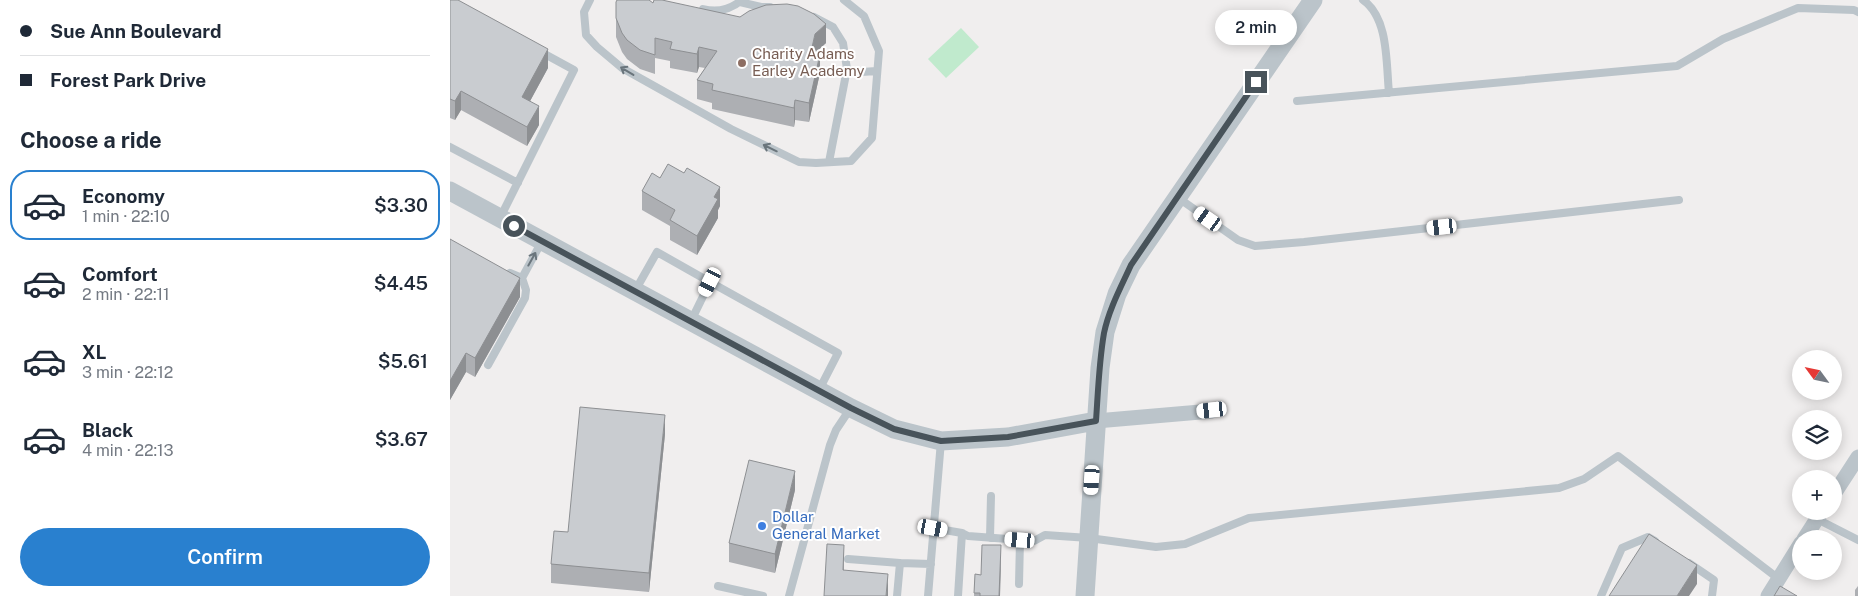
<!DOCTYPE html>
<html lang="en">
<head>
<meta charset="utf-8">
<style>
	:root { --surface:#fff; --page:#f6f6f7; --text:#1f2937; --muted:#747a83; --line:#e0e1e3; --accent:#2980cf }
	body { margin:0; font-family:"Public Sans",sans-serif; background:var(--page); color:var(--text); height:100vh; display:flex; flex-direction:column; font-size:19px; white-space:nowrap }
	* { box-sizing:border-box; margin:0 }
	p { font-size:16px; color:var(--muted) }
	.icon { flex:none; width:28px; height:28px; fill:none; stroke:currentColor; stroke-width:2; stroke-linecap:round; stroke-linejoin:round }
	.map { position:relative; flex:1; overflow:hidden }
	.panel { display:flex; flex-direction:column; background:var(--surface); width:450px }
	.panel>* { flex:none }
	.guide { display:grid; align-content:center; height:110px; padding:0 20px; background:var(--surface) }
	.needle { width:32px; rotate:303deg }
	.fabs { position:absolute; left:1342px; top:350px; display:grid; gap:10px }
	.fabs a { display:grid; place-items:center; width:50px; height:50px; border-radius:50%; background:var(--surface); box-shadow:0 2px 12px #0003; font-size:25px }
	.end { position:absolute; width:22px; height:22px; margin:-11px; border:6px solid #48535a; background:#fff; box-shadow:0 0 0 2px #fff }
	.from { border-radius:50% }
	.bubble { position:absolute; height:35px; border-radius:18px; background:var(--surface); box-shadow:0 2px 12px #0003; font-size:16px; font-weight:600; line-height:35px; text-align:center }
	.car { position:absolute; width:15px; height:30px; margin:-15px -8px; border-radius:6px; box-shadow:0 0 4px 1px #0007; background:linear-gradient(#fff 24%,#345 0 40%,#fff 0 76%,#345 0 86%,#fff 0) }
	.guide b { display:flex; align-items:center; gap:18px; height:48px; font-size:19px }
	.guide b+b { border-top:1px solid var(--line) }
	.guide i { width:12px; height:12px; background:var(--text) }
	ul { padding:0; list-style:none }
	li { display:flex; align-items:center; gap:15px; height:70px; margin:0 10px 8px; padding:0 10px; border:2px solid transparent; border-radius:20px }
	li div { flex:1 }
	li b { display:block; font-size:19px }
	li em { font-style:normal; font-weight:600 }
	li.on { border-color:var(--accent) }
	li>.icon { width:45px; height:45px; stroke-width:1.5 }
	h2 { padding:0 20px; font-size:22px; line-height:60px }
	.button { display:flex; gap:10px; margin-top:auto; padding:10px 20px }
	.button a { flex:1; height:58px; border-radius:30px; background:var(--accent); color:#fff; font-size:20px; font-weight:600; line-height:58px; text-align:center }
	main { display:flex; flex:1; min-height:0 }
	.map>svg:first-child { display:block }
</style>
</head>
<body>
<main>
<section class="panel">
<div class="guide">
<b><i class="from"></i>Sue Ann Boulevard</b>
<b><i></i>Forest Park Drive</b>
</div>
<h2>Choose a ride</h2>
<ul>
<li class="on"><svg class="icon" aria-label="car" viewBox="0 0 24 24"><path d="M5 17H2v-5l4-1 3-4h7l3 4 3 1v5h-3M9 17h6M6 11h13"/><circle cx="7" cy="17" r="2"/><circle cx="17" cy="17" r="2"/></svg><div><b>Economy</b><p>1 min · 22:10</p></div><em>$3.30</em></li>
<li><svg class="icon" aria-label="car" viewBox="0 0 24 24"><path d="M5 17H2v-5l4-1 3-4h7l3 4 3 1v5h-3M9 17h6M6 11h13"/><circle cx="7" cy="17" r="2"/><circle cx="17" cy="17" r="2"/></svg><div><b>Comfort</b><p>2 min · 22:11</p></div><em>$4.45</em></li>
<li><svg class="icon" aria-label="car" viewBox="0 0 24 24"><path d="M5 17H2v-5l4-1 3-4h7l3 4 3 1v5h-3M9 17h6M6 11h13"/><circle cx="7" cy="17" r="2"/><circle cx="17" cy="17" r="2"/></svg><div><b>XL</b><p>3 min · 22:12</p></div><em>$5.61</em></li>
<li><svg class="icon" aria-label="car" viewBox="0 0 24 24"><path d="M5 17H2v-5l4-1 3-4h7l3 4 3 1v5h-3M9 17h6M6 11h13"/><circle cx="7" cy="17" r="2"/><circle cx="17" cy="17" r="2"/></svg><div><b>Black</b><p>4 min · 22:13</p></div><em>$3.67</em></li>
</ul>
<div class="button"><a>Confirm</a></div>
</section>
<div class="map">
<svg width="1408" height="596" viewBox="0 0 1408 596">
	<rect width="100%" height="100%" fill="#f0eeee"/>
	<path fill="#c0eacd" d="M511 28 529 47 496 78 478 59Z"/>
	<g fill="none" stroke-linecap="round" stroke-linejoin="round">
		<path stroke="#bbc4ca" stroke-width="8" d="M140 0 134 12 136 35 147 47 172 68 281 129 349 162 366 163 401 161 422 138 429 51 414 16 394 0
			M289 0 290 2 311 7H320
			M913 0C939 18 936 64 939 93
			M253 9C268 13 281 9 292 0
			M364 17 383 27 393 43 397 69 379 162
			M396 73 427 71
			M847 101 1227 66 1273 39 1348 8 1404 10 1408 12
			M0 147 68 183
			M727 197 788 240 805 246 854 242 1229 200
			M50 218 124 70 91 52
			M60 273 72 278 92 241
			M260 282 388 353 369 390
			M185 291 207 252 260 282 241 321
			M38 365 75 298 76 290 72 278
			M1367 519 1408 540
			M483 528 512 533 518 536 584 541 595 535 639 538 706 547 735 544 799 518 1109 488 1134 479 1168 456 1329 579
			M540 538 541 496
			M398 559 450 563
			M1239 563 1264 580 1262 596
			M569 584 570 540
			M268 586 313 596
			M339 596 380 445 386 430 400 409
			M447 596 450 563 481 564
			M478 596 491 441
			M508 596 512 533
			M1151 596 1172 548 1198 537 1205 541"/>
		<path stroke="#bbc4ca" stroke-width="15" d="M646 421 762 411
			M1384 494 1408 457
			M1354 539 1372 511
			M1318 596 1351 543"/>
		<path stroke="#bbc4ca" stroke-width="19" d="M0 191 401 408 444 429 491 441 558 437 646 421
			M635 596 650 368 655 332 667 294 681 265 863 0"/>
	</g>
	<path fill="#adafb3" d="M0 0 98 68 80 101 89 125 77 146 11 110 5 120 0 118Z
		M166 2 203 3 376 43 365 53 370 73 359 122 345 120 344 127 262 109V103L247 99V80L255 68 249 67 247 73 220 68V61L205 58V74L190 69 177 59 172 52 166 37Z
		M210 178 270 206 268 210V218L247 255 220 240V226L192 210V191Z
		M0 239 70 297 25 377 16 372 0 400Z
		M215 434 199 592 101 583V564L118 532Z
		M345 490 325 573 279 562V543Z
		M551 560 550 596H524L525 574 531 575Z
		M1408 586V596H1405V590Z"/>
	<path fill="#8d8f92" d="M376 24V43L365 53 361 52 365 34Z
		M249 47V67L247 73V54Z
		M98 49V68L72 116V97Z
		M370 54V73L359 122V103Z
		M11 91V110L5 120V101Z
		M345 100V120L344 127V108Z
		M89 106V125L77 146V127Z
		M270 187V206L268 210V218L247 255V236L264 197Z
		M70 278V297L25 377V358Z
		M16 353V372L0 400V381Z
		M215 415V434L199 592V573Z
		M345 471V490L325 573V554Z
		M394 545V564L393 589V570Z
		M551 545 550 596H549Z
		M1247 565V584L1239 596H1227Z
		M438 574V596H436Z"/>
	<path fill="#c9ccd0" stroke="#8d8f92" d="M0 0H8L98 49 72 97 89 106 77 127 11 91 5 101 0 99Z
		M167 0H199L203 3 204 0H212L290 17 299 11 316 5 337 4 348 6 364 14 376 24 365 34 361 52 370 54 359 103 345 100 344 108 262 90 263 84 247 80 267 51 249 47 247 54 220 49 222 42 205 38V55L190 50 177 40 172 33 166 18V2Z
		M218 164 234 173 237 168 270 187 264 197 268 199 247 236 220 220 225 210 192 191 202 173 210 178Z
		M0 239 70 278 25 358 16 353 0 381Z
		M130 407 215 415 199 573 101 564 104 531 118 532Z
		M299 460 345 471 325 554 279 543Z
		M1199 534 1247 565 1227 596H1159Z
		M377 544 394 545 393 570 438 574 436 596H374Z
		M532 545H551L549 596H530V593H524L525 574 531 575Z
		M1330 586 1347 596H1324Z"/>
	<defs><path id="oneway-shaft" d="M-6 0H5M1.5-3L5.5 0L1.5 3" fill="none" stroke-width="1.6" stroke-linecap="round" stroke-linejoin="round" transform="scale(1.25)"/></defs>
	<g stroke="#6a757c">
		<use href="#oneway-shaft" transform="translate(177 71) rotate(-149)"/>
		<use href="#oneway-shaft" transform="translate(320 148) rotate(-154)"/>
		<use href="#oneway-shaft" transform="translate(82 259) rotate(-61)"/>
	</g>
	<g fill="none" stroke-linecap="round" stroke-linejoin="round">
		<path stroke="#48535a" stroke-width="6" d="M64 226 401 408 444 429 491 441 558 437 646 421C648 392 649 362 654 333 659 309 671 287 681 265L806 82"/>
	</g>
	<circle fill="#8d6e63" stroke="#fff" stroke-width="2" cx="292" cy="63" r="5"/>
	<circle fill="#3f7fe0" stroke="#fff" stroke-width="2" cx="312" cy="526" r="5"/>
	<g text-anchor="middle" stroke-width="4" stroke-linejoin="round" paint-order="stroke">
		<g font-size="15" fill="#785e54" stroke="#fff" text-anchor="start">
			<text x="302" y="59">Charity Adams<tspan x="302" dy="17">Earley Academy</tspan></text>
		</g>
		<g font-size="15" fill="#366cbe" stroke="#fff" text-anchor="start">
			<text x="322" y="522">Dollar<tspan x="322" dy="17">General Market</tspan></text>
		</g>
	</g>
</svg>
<div class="fabs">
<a><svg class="needle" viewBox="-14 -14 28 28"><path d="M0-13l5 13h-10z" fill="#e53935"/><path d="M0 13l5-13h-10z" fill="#747a83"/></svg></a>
<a><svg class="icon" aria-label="layers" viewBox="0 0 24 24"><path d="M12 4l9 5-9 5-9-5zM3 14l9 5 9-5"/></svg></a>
<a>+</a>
<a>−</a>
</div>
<i class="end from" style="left:64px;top:226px"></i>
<i class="end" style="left:806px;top:82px"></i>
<div class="bubble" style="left:765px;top:10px;width:82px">2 min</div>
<i class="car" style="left:758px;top:219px;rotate:305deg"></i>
<i class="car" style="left:992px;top:227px;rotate:264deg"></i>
<i class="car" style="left:260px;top:282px;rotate:207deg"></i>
<i class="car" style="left:762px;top:410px;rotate:264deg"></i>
<i class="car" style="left:642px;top:480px;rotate:184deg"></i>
<i class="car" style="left:483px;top:528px;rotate:100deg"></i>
<i class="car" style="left:570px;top:540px;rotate:274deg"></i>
</div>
</main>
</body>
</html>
